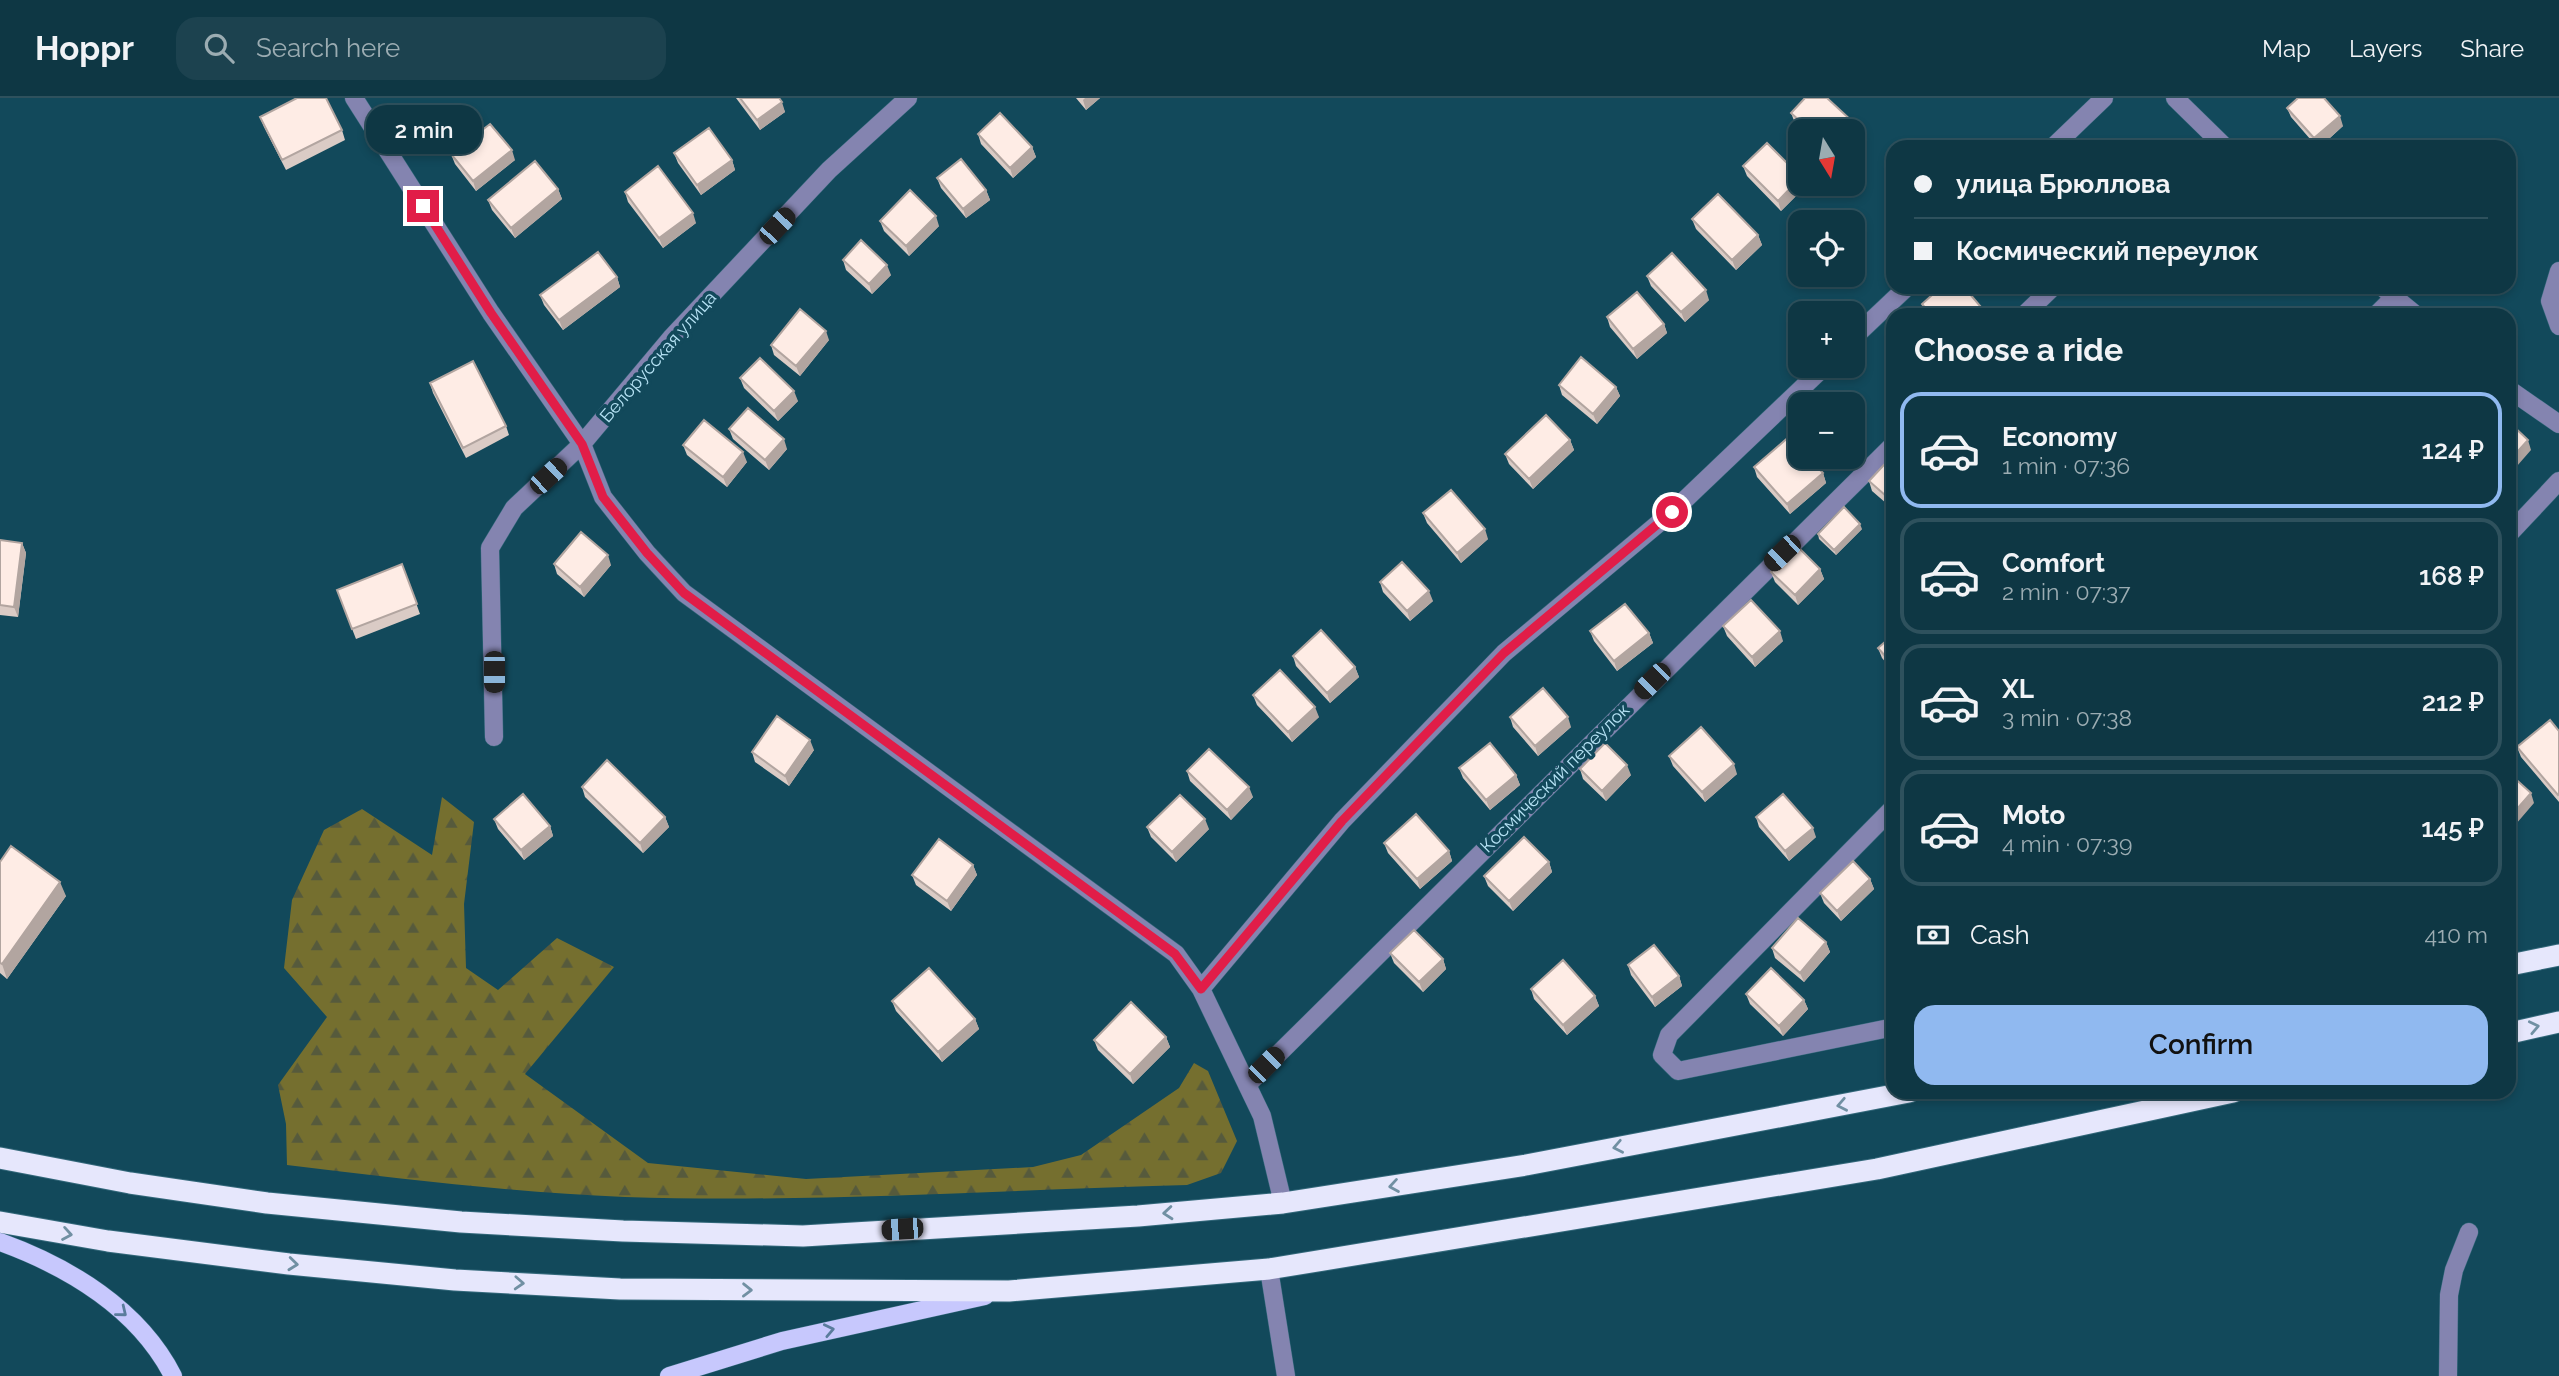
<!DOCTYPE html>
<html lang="en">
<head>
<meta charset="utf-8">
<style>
	:root { --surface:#0e3744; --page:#1c424f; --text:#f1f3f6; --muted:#9bacb2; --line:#2e515d; --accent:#90b9f0 }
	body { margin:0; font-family:Raleway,sans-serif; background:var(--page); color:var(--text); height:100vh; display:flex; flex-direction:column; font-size:26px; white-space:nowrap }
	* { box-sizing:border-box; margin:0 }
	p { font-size:23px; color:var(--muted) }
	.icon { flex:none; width:38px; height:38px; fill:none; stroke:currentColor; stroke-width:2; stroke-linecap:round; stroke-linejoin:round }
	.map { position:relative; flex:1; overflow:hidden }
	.details { position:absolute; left:1886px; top:210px; width:630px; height:791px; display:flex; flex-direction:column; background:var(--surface); border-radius:21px; box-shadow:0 4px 10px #0003,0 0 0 2px var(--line) }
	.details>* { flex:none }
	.hud { position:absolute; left:1886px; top:42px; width:630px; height:154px; border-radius:21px; box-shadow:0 4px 10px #0003,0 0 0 2px var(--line); display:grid; align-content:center; height:154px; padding:0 28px; background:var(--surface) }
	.needle { width:46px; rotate:169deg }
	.fabs { position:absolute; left:1788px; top:21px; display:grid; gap:14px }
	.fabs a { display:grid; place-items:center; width:77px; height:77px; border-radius:14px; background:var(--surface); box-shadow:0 4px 10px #0003,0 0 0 2px var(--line); font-size:35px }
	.end { position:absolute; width:32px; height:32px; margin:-16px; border:9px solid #e11d48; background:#fff; box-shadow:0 0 0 4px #fff }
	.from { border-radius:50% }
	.bubble { position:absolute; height:49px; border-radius:21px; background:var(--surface); box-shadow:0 4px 10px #0003,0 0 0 2px var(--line); font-size:23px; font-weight:600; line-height:49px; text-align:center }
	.car { position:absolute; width:21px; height:42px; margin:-21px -10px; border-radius:9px; box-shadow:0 0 5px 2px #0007; background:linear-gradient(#222 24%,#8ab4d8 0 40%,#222 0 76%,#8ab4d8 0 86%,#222 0) }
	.hud b { display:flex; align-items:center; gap:24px; height:66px; font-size:26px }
	.hud b+b { border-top:2px solid var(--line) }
	.hud i { width:18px; height:18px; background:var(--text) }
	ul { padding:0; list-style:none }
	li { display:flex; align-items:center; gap:21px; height:116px; margin:0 14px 10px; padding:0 14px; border:4px solid var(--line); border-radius:21px }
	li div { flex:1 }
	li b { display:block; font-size:26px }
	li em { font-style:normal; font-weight:600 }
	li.active { border-color:var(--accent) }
	li>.icon { width:63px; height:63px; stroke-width:1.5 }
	h2 { padding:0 28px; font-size:32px; line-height:84px }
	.pay { display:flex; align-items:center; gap:18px; height:77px; padding:0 28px; font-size:26px }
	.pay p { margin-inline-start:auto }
	.primary-button { display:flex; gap:14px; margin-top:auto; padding:14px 28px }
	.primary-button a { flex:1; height:80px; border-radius:21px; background:var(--accent); color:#111; font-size:28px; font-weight:600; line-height:80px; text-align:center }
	header { display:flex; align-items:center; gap:42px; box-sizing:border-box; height:98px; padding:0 35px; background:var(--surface); border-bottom:2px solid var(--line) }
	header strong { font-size:33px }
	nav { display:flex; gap:38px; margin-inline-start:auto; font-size:24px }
	.search { width:490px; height:63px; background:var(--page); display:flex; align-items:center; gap:18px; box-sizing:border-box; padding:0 24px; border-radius:21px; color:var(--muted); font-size:26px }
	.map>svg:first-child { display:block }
</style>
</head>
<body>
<header>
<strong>Hoppr</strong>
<div class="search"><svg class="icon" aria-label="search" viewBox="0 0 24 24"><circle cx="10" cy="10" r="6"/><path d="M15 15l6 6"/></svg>Search here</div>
<nav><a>Map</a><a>Layers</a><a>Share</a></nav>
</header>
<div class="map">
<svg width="2559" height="1278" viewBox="0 0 2559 1278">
	<defs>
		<pattern id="forest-firs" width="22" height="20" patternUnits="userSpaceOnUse" patternTransform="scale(1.75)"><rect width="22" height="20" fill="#756f2f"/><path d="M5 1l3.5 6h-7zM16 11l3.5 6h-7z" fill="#565a3c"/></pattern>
	</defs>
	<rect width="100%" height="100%" fill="#12495b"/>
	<path fill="url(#forest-firs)" d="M442 699 474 724 464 806 466 870 498 892 557 840 614 869 525 976 648 1065 806 1081 1033 1069 1081 1057 1179 990 1194 965 1208 973 1237 1043 1221 1075 1187 1087C1000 1092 812 1105 625 1099 512 1094 400 1081 287 1067L286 1026 278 987 327 919 284 870 292 802 324 732 362 711 432 757Z"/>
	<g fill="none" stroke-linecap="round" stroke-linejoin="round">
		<g stroke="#33687a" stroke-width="19">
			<path id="minor" d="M354 0 491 215 582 346 603 399 647 455 684 495 1176 856 1201 891 1262 1018 1283 1105
				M2175 0 2225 49
				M2053 49 2104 0
				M2559 173 2550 203 2559 228
				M2382 189 2416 217
				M2024 217 2053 189
				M2376 217 2394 199
				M1853 240 1907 189
				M2510 292 2559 326
				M2510 435 2559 383
				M494 639 490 450 514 410 582 346 671 240 829 72 908 0
				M1894 709 1669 937 1662 957 1678 973 1894 929
				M1201 891 1342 723 1504 555 1672 414 1825 268
				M1247 987 1894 346
				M1269 1171 1286 1278
				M2448 1278 2449 1197 2454 1172 2469 1134"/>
		</g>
		<g stroke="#33687a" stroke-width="19">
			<path id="major" d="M0 1144C69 1169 139 1211 173 1278
				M669 1278 782 1243 985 1198"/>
		</g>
		<g stroke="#33687a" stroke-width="23">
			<path id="highway" d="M2510 867 2559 857
				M2510 935 2559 924
				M0 1060 130 1085 267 1105 461 1124 623 1133 803 1138 1138 1118 1283 1105 1526 1067 1909 994
				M0 1124 108 1143 289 1166 455 1182 620 1191 1009 1193 1269 1171 1877 1071 2233 994"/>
		</g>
		<use href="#minor" stroke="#8484b0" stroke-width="18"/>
		<use href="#major" stroke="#c7c8fd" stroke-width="18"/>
		<use href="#highway" stroke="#e6e7fc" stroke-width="21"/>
	</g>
	<path fill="#dacbc5" d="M736 0H779L785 14 760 32Z
		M1076 0H1100L1086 12Z
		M2287 10 2343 28 2320 49H2317L2291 19Z
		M1791 15 1853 24 1857 34 1853 33H1804L1795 25Z
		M260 19 342 32 345 42 286 72 264 29Z
		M978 36 1032 49 1036 59 1013 80 981 46Z
		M674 55 732 62 735 72 701 97 678 65Z
		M451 56 515 62 476 93 455 66Z
		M1743 68 1805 89 1781 113 1747 78Z
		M937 80 986 92 990 102 966 120 941 90Z
		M558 91 562 101 515 140 492 112 488 102Z
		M625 94 696 125 663 150 628 104Z
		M1692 121 1758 137 1762 147 1736 172 1696 131Z
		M880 123 939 128 909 158 884 133Z
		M843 162 891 177 872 196 846 172Z
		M1647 178 1709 202 1685 224 1651 188Z
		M617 179 620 189 563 232 544 207 540 197Z
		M1922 206 1986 215 1987 217H1926Z
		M1607 219 1664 226 1667 235 1637 261 1610 229Z
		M829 242 800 278 774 257 771 247Z
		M740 280 798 303 778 323 744 290Z
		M430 285 506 328 509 337 466 360 433 295Z
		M1559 287 1616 289 1620 298 1597 326 1562 297Z
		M729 331 787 351 769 372 733 341Z
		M1570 342 1574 352 1533 391 1509 366 1505 356Z
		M683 347 747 364 727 389 687 357Z
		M1894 356V412L1872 393 1869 383Z
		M1754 369 1823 375 1826 385 1790 416 1757 379Z
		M1423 415 1488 441 1461 465 1427 425Z
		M1862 431 1836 457 1819 441 1818 436Z
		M0 442 22 445 26 455 18 519 0 517Z
		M402 466 420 516 356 541 337 492Z
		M554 466 611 467 584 499 557 476Z
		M1820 471 1824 481 1798 507 1775 484 1771 474Z
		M1380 484 1433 503 1410 523 1383 494Z
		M1723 528 1783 543 1755 569 1727 538Z
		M1590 533 1649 535 1653 545 1617 573 1594 543Z
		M1894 536V574L1882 560 1878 550Z
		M1293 558 1355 569 1359 579 1330 605 1296 568Z
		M1253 597 1319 619 1292 644 1257 607Z
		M1510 619 1571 629 1538 658 1513 629Z
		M2559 633V704L2521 659 2517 649Z
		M814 652 789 688 755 664 752 654Z
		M1669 658 1737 676 1705 704 1673 668Z
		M1459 670 1516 677 1520 687 1490 712 1463 680Z
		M1580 671 1631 677 1606 703 1583 681Z
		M1187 673 1253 699 1231 722 1190 683Z
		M582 689 665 719 669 729 643 755 585 699Z
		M1756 719 1816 739 1789 763 1759 729Z
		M494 721 550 728 553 738 524 762 498 731Z
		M1147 729 1209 731 1176 764 1151 739Z
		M1384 745 1449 753 1452 763 1420 791 1388 755Z
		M0 764 66 798 7 881 0 875Z
		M1549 764 1552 774 1513 813 1488 788 1484 778Z
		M973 767 977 777 951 813 916 787 912 777Z
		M1870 781 1874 791 1841 823 1824 805 1820 795Z
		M1826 844 1830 854 1804 884 1775 860 1772 850Z
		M1390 855 1443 861 1446 871 1423 894 1394 865Z
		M1628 867 1679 878 1682 888 1655 909 1631 877Z
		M1531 891 1595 898 1599 908 1567 937 1534 901Z
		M1746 896 1804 902 1808 911 1783 938 1750 906Z
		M892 903 975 921 979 931 942 964 896 913Z
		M1166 939 1170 949 1133 986 1098 952 1094 942Z"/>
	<path fill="#b2a5a0" d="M1085 0H1100L1086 12 1083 2Z
		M782 4 785 14 760 32 757 22Z
		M2340 18 2343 28 2320 49H2318L2314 40Z
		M1853 24 1857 34 1853 38V33H1845Z
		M1032 49 1036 59 1013 80 1010 70Z
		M512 52 515 62 476 93 473 83Z
		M732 62 735 72 701 97 697 87Z
		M1801 80V86H1804L1805 89 1781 113 1778 103Z
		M558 91 562 101 515 140 511 130Z
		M986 92 990 102 966 120 963 111Z
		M693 115 696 125 663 150 659 140Z
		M936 118 939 128 909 158 906 148Z
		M1758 137 1762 147 1736 172 1732 162Z
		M887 167 891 177 872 196 869 186Z
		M617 179 620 189 563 232 559 222Z
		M1706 192 1709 202 1685 224 1681 214Z
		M1664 226 1667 235 1637 261 1633 251Z
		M826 233 829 242 800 278 796 268Z
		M1616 289 1620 298 1597 326 1593 316Z
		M794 293 798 303 778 323 774 313Z
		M784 341 787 351 769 372 765 362Z
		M1570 342 1574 352 1533 391 1529 381Z
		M2528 342 2531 352 2510 376V362Z
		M743 354 747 364 727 389 723 379Z
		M1823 375 1826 385 1790 416 1787 406Z
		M1860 426 1862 431 1836 457 1834 452Z
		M1485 431 1488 441 1461 465 1457 455Z
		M22 445 26 455 18 519 14 509Z
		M608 457 611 467 584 499 580 489Z
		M1820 471 1824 481 1798 507 1795 497Z
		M1429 493 1433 503 1410 523 1407 513Z
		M1780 533 1783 543 1755 569 1752 559Z
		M1649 535 1653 545 1617 573 1614 563Z
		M1355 569 1359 579 1330 605 1327 595Z
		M1315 609 1319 619 1292 644 1288 634Z
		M1568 619 1571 629 1538 658 1535 648Z
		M810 642 814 652 789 688 785 678Z
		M1734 666 1737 676 1705 704 1702 694Z
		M1627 667 1631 677 1606 703 1602 693Z
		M1516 677 1520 687 1490 712 1486 702Z
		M1249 689 1253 699 1231 722 1227 712Z
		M2531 695 2534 705 2510 733V719Z
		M665 719 669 729 643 755 640 745Z
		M1205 721 1209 731 1176 764 1172 754Z
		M550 728 553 738 524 762 521 752Z
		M1813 730 1816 739 1789 763 1785 753Z
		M1449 753 1452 763 1420 791 1417 781Z
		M1549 764 1552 774 1513 813 1509 803Z
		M973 767 977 777 951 813 947 803Z
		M1870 781 1874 791 1841 823 1837 813Z
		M60 784 66 798 7 881 2 866Z
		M1826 844 1830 854 1804 884 1800 875Z
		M1443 861 1446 871 1423 894 1419 884Z
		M1679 878 1682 888 1655 909 1652 899Z
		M1595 898 1599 908 1567 937 1563 927Z
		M1804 902 1808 911 1783 938 1779 928Z
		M975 921 979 931 942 964 938 954Z
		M1166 939 1170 949 1133 986 1130 976Z"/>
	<path fill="#feece5" stroke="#b2a5a0" stroke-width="2" d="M297 0H326L342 32 282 62 260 19Z
		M740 0H779L782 4 757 22Z
		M1805 0H1827L1853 24 1845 33H1811L1791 15Z
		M2298 0H2324L2340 18 2314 40 2287 10Z
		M1000 15 1032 49 1010 70 978 36Z
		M490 26 512 52 473 83 451 56Z
		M709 30 732 62 697 87 674 55Z
		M1767 45 1801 79 1778 103 1743 68Z
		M961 61 986 92 963 111 937 80Z
		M535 63 558 91 511 130 488 102Z
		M658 68 693 115 659 140 625 94Z
		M910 92 936 118 906 148 880 123Z
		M1718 96 1758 137 1732 162 1692 121Z
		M861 142 887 167 869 186 843 162Z
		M598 154 617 179 559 222 540 197Z
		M1672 155 1706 192 1681 214 1647 178Z
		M1941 189H1964L1986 215 1984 217H1931L1922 206Z
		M1637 194 1664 226 1633 251 1607 219Z
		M800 211 826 233 796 268 771 247Z
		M1581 259 1616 289 1593 316 1559 287Z
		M760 260 794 293 774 313 740 280Z
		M473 263 506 328 463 350 430 285Z
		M748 310 784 341 765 362 729 331Z
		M1546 317 1570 342 1529 381 1505 356Z
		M704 322 743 354 723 379 683 347Z
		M2510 325 2528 342 2510 362Z
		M1790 338 1801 350V359H1808L1823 375 1787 406 1754 369Z
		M1894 356V405L1869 383Z
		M1451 392 1485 431 1457 455 1423 415Z
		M1844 409 1860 426 1834 452 1818 436Z
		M581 434 608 457 580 489 554 466Z
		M0 442 22 445 14 509 0 507Z
		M1797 448 1820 471 1795 497 1771 474Z
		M1402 464 1429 493 1407 513 1380 484Z
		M402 466 417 506 352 531 337 492Z
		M1751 502 1780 533 1752 559 1723 528Z
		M1625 506 1649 535 1614 563 1590 533Z
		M1321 532 1355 569 1327 595 1293 558Z
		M1894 536V568L1878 550Z
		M1280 572 1315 609 1288 634 1253 597Z
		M1543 590 1568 619 1535 648 1510 619Z
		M777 618 810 642 785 678 752 654Z
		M2550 622 2559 633V696L2558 697 2517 649Z
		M1701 629 1734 666 1702 694 1669 658Z
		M1490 645 1516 677 1486 702 1459 670Z
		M1605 645 1627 667 1602 693 1580 671Z
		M1209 651 1249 689 1227 712 1187 673Z
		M607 662 665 719 640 745 582 689Z
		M2510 676 2531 695 2510 719Z
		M523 696 550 728 521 752 494 721Z
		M1783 696 1813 730 1785 753 1756 719Z
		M1180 697 1205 721 1172 754 1147 729Z
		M1416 716 1449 753 1417 781 1384 745Z
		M1524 739 1549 764 1509 803 1484 778Z
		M939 741 973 767 947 803 912 777Z
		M11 748 60 784 2 866 0 865V764Z
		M1853 763 1870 781 1837 813 1820 795Z
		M1798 820 1826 844 1800 875 1772 850Z
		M1414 832 1443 861 1419 884 1390 855Z
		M1654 847 1679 878 1652 899 1628 867Z
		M1563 862 1595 898 1563 927 1531 891Z
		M929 870 975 921 938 954 892 903Z
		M1771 870 1804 902 1779 928 1746 896Z
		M1131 904 1166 939 1130 976 1094 942Z"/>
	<defs><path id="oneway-chevron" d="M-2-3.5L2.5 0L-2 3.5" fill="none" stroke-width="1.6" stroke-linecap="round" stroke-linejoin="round" transform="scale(1.75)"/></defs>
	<g stroke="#7190a3">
		<use href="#oneway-chevron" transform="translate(2534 929) rotate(-12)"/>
		<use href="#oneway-chevron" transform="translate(1842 1007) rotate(169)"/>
		<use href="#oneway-chevron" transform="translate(1618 1049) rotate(169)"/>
		<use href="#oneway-chevron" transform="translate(1394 1088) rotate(171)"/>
		<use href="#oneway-chevron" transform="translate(1168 1115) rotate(175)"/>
		<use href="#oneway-chevron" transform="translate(67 1136) rotate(10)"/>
		<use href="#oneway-chevron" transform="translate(293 1166) rotate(6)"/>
		<use href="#oneway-chevron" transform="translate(519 1185) rotate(3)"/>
		<use href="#oneway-chevron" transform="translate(747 1192) rotate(1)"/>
	</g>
	<g stroke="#5a7c9c">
		<use href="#oneway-chevron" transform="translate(122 1214) rotate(39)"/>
		<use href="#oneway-chevron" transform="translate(829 1232) rotate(-12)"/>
	</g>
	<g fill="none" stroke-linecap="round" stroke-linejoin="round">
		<path stroke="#e11d48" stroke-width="9" d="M423 108 491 215 582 346 603 399 647 455 684 495 1175 856 1201 891 1342 723 1504 555 1672 414"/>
	</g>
	<g text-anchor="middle" stroke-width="7" stroke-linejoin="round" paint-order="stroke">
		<g font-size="18" fill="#b7e3f5" stroke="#12495b">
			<text transform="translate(658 259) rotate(-49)" y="6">Белорусская улица</text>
			<text transform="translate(1555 680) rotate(-45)" y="6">Космический переулок</text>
		</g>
	</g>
</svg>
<div class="fabs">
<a><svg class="needle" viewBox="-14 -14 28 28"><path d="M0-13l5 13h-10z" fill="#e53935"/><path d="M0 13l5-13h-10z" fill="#9bacb2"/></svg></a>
<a><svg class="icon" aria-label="locate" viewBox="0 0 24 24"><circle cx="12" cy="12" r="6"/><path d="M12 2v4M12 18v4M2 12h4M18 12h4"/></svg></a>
<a>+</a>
<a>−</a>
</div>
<i class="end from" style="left:1672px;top:414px"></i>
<i class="end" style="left:423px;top:108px"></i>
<div class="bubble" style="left:366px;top:7px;width:116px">2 min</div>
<i class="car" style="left:777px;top:128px;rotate:43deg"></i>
<i class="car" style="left:548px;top:378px;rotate:47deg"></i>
<i class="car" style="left:1782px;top:455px;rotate:226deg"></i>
<i class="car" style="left:494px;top:574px;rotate:180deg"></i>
<i class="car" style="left:1652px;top:583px;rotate:225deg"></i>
<i class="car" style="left:1266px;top:967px;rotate:45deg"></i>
<i class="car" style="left:902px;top:1131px;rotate:266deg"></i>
<div class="hud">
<b><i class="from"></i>улица Брюллова</b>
<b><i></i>Космический переулок</b>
</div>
<section class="details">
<h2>Choose a ride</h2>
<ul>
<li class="active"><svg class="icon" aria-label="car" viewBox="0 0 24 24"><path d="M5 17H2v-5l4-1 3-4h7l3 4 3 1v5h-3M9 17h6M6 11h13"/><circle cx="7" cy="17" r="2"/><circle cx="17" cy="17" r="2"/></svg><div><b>Economy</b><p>1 min · 07:36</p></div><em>124 ₽</em></li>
<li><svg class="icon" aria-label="car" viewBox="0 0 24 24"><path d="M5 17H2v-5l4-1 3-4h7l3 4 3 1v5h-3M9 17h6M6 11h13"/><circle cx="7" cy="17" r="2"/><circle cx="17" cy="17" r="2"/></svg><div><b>Comfort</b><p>2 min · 07:37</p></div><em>168 ₽</em></li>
<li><svg class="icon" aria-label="car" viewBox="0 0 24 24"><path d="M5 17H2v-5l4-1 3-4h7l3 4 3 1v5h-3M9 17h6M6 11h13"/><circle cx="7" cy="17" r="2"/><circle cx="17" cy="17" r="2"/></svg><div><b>XL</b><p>3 min · 07:38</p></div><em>212 ₽</em></li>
<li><svg class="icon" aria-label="car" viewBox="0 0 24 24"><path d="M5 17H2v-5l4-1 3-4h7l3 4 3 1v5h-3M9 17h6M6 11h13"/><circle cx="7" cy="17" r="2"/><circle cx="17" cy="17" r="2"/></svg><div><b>Moto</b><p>4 min · 07:39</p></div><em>145 ₽</em></li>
</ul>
<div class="pay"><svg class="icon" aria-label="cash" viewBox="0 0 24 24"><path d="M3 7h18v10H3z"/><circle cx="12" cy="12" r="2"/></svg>Cash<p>410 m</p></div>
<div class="primary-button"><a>Confirm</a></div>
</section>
</div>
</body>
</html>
